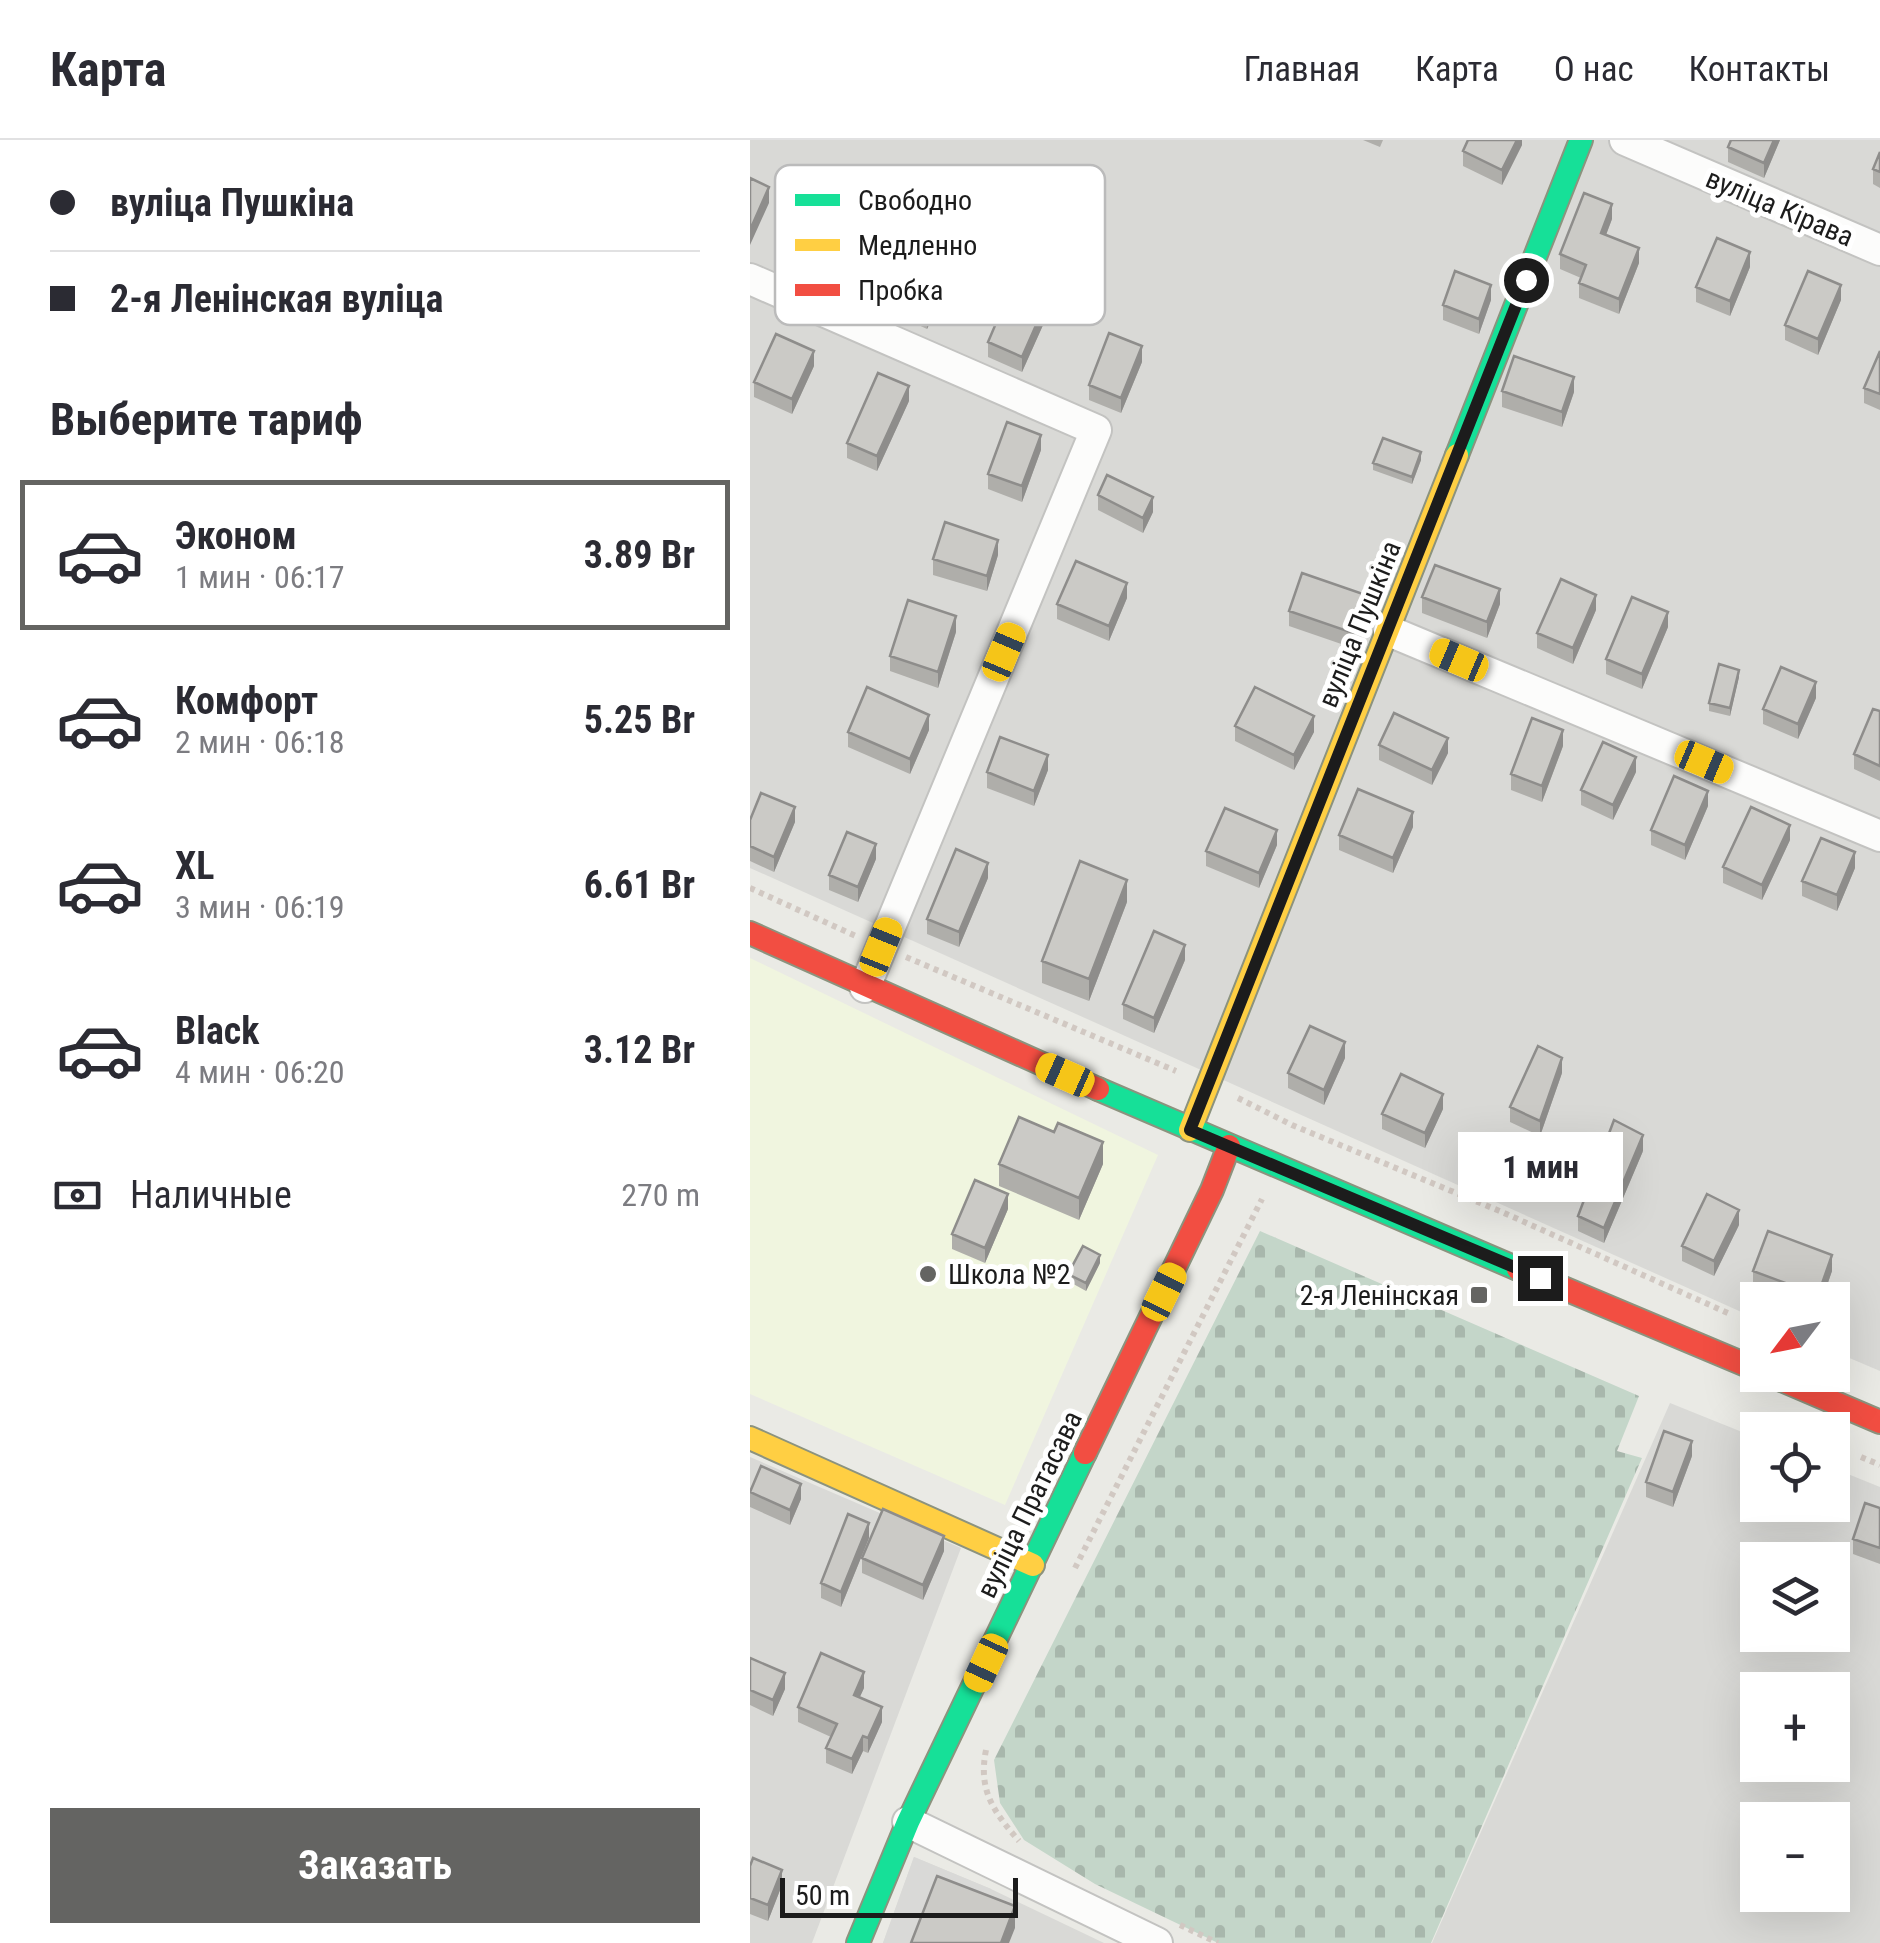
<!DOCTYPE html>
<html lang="ru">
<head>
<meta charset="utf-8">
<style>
	:root { --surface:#fff; --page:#f2f2f3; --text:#2b2b33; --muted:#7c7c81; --line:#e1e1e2; --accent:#646462 }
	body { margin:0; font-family:"Roboto Condensed",sans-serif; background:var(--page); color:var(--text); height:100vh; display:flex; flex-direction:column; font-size:38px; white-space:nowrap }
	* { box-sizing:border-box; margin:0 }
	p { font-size:32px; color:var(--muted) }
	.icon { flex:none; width:55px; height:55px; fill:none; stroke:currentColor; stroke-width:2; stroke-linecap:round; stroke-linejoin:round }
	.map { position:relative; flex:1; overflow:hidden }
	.sheet { display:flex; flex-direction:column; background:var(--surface); width:750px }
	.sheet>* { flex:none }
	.hud { display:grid; align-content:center; height:220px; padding:0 50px; background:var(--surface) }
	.needle { width:65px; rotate:238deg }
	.tools { position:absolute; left:990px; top:1142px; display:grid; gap:20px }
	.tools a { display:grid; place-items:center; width:110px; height:110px; border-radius:0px; background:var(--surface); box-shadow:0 10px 40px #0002; font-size:50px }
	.scale { position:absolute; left:30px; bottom:25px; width:238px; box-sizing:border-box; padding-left:10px; border:5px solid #1c1c1c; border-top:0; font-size:28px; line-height:35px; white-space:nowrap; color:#1c1c1c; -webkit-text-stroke:8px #fff; paint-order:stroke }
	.end { position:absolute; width:45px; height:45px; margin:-22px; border:12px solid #1c1c1c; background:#fff; box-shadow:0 0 0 5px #fff }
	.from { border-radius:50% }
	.bubble { position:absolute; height:70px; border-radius:0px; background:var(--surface); box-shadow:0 10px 40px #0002; font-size:32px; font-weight:700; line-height:70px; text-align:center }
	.car { position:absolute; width:30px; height:60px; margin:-30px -15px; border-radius:12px; box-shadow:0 0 8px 2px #0007; background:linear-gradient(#f5c518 24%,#345 0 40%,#f5c518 0 76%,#345 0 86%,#f5c518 0) }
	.hud b { display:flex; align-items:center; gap:35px; height:95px; font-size:38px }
	.hud b+b { border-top:2px solid var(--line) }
	.hud i { width:25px; height:25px; background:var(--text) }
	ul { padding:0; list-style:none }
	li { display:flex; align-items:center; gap:30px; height:150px; margin:0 20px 15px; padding:0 30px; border:5px solid transparent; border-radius:0px }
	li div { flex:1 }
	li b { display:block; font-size:38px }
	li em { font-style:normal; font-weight:700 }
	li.current { border-color:var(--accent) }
	li>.icon { width:90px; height:90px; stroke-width:1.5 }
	h2 { padding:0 50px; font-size:45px; line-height:120px }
	.pay { display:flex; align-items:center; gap:25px; height:110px; padding:0 50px; font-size:38px }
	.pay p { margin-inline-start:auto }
	.button { display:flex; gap:20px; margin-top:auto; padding:20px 50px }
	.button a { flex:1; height:115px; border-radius:0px; background:var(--accent); color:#fff; font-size:40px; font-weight:700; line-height:115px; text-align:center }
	header { display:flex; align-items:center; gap:60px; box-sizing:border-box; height:140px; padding:0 50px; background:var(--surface); border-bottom:2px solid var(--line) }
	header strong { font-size:48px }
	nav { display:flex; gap:55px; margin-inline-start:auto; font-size:35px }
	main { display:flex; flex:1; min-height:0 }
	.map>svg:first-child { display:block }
</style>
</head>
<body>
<header>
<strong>Карта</strong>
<nav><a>Главная</a><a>Карта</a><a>О нас</a><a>Контакты</a></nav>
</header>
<main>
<section class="sheet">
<div class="hud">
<b><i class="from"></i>вуліца Пушкіна</b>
<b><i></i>2-я Ленінская вуліца</b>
</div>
<h2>Выберите тариф</h2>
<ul>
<li class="current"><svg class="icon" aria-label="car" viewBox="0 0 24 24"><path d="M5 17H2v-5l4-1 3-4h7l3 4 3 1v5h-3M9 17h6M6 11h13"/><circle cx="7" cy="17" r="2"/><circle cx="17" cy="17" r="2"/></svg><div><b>Эконом</b><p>1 мин · 06:17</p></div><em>3.89 Br</em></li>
<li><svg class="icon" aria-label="car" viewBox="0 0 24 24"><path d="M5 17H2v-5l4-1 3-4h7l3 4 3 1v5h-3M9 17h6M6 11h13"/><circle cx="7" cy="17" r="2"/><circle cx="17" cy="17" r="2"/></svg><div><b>Комфорт</b><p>2 мин · 06:18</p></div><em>5.25 Br</em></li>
<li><svg class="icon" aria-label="car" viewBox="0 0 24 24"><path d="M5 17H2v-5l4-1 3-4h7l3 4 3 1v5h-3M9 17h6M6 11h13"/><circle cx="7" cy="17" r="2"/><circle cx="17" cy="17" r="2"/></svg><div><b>XL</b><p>3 мин · 06:19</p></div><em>6.61 Br</em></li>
<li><svg class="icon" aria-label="car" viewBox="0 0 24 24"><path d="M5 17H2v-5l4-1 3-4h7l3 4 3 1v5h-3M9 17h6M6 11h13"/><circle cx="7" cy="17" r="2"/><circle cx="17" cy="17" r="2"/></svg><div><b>Black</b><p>4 мин · 06:20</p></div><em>3.12 Br</em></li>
</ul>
<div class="pay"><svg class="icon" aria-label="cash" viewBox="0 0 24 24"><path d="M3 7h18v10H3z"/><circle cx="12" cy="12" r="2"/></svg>Наличные<p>270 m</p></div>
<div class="button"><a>Заказать</a></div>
</section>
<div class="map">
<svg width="1130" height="1803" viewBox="0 0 1130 1803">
	<defs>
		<pattern id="cemetery-stones" width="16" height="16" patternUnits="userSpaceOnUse" patternTransform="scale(2.5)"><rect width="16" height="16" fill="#c4d6c9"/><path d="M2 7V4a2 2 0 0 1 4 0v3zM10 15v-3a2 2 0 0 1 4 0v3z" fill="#a8b7ac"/></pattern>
	</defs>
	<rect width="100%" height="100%" fill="#eaeae5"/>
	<path fill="#d9d9d6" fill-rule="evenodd" d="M0 0H1130V1231L1083 1211 1082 1160H1008L1007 1179 0 728Z
		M920 1263 1007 1298 1008 1365H1082L1083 1328 1130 1347V1803H682ZM1008 1420H1082V1495H1008ZM1008 1550H1082V1625H1008ZM1008 1680H1082V1755H1008Z
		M0 1317 211 1408 62 1803H0Z
		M164 1717 241 1749 354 1803H133Z"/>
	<path fill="#f0f5df" d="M0 818 408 1015 255 1365 0 1254Z"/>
	<path fill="url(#cemetery-stones)" d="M510 1091 889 1256 867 1311 892 1318 681 1803H468L345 1744 274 1700 250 1663 244 1620Z"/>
	<path fill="#d9d9d7" d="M164 1717 241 1749 232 1767 163 1803H133Z"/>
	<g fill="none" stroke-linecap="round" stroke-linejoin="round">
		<g stroke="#c3c3c1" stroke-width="34">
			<path id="street" d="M875 0 1130 110
				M0 139 346 290 115 847
				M639 491 1130 696
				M158 1682 407 1803"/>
		</g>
		<g stroke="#8c937e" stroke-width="26">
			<path id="fast" d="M707 315 831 0
				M348 949 768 1129
				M108 1803 158 1682 335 1313"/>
		</g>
		<g stroke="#8c937e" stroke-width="26">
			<path id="slow" d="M440 990 707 315
				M0 1298 283 1425"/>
		</g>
		<g stroke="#8c937e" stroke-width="26">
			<path id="jam" d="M0 793 348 949
				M768 1129 1008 1230
				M1020 1235 1130 1282
				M335 1313 462 1050 479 1006"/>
		</g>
		<path stroke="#d1c8c2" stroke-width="6" stroke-dasharray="5 5" stroke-linecap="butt" d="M0 748 108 797
			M156 817 426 931
			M488 958 542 985 752 1072 980 1174
			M1111 1317 1130 1325
			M325 1428 512 1059
			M236 1610C228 1650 243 1671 269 1701
			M430 1785 468 1803"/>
		<use href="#street" stroke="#fcfcfb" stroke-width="30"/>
		<use href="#fast" stroke="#16e098" stroke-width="22"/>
		<use href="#slow" stroke="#ffcf43" stroke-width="22"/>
		<use href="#jam" stroke="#f24e42" stroke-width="22"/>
	</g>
	<path fill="#afaeaa" d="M613 0H633L630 7Z
		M767 0H772V5L752 45 713 26V11Z
		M1030 0 1014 38 978 22V7Z
		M1130 12V48L1123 44V29Z
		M117 77 92 146 58 134V119Z
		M862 79 856 95 889 123 869 174 829 158V143L831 138 810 129V114Z
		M1000 127 980 176 946 162V147Z
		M205 131 177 189 145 174V159Z
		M741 160 729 194 693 180V165Z
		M1091 160 1068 215 1035 200V185Z
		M302 165 272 232 238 217V202Z
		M1130 211V270L1114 263V248Z
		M392 222 371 273 339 260V245Z
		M64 226 42 274 4 257V242Z
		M752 251 824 252 812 287 752 267Z
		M159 261 127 331 97 318V303Z
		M291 310 272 362 238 349V334Z
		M671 320 662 344 623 330V323Z
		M348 355 403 372 393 393 348 370Z
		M248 415 237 451 183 435V419Z
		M672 457 750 464 737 498 672 473Z
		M377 458 359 501 307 479V464Z
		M613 469 600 507 539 486V471Z
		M846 470 823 524 787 508V493Z
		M918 487 892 549 856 534V519Z
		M206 492 188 548 140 531V516Z
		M989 537 980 576 959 571V563Z
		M1066 558 1048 599 1013 584V569Z
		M1130 571V641L1104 629V614Z
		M485 586 564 592 544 630 485 601Z
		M179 590 160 634 98 607V592Z
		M629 605 698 613 682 645 629 620Z
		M813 606 792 662 761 650V634Z
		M298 630 284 666 237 648V632Z
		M886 632 863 680 831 665V650Z
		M958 666 935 720 901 705V690Z
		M0 680 45 682 24 732 0 721Z
		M663 687 643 733 589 710V695Z
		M1040 700 1012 760 973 743V727Z
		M527 705 509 748 456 726V711Z
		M126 719 108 762 79 750V735Z
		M1105 728 1087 771 1052 756V741Z
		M238 738 209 807 177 794V779Z
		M377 762 339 861 292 843V821Z
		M435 820 404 893 373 879V864Z
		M595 918 574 965 538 948V933Z
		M812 933 790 996 760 982V967Z
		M693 969 675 1008 632 989V974Z
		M893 1011 854 1103 828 1091V1076Z
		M249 1024H353L329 1080 249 1046Z
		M258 1069 235 1123 202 1109V1094Z
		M989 1085 964 1136 932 1121V1106Z
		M350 1123 336 1151 318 1141V1134Z
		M1003 1131H1082L1072 1160H1040L1003 1146Z
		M942 1316 923 1367 896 1357V1342Z
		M0 1350 51 1359 40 1385 0 1367Z
		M1130 1368V1424L1103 1414V1399Z
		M119 1398 91 1467 71 1458V1443Z
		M194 1411 173 1460 112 1433V1418Z
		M0 1518 35 1549 23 1576 0 1565Z
		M114 1548 109 1558 132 1582 118 1613 113 1611 102 1634 76 1623V1608L81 1597 48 1582V1567Z
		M0 1726 32 1745 18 1781 0 1774Z"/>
	<path fill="#8e8d8b" d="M767 0H772V5L752 45V30Z
		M1024 0H1030L1014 38V23Z
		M19 47V63L0 105V90Z
		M117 62V77L92 146V131Z
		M862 64V79L851 108V93Z
		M889 108V123L869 174V159Z
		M1000 112V127L980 176V161Z
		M205 115V131L177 189V174Z
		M741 145V160L729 194V179Z
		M1091 145V160L1068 215V199Z
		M302 149V165L272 232V217Z
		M392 206V222L371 273V258Z
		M64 211V226L42 274V259Z
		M824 237V252L812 287V272Z
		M159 246V261L127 331V316Z
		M291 295V310L272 362V346Z
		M671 312V320L662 344V337Z
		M403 357V372L393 393V378Z
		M248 400V415L237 451V436Z
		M377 443V458L359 501V486Z
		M750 449V464L737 498V482Z
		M613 454V469L600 507V492Z
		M846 455V470L823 524V508Z
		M918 472V487L892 549V534Z
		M206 476V492L188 548V532Z
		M989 530V537L980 576V568Z
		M1066 542V558L1048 599V584Z
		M179 575V590L160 634V619Z
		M564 576V592L544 630V615Z
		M813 590V606L792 662V646Z
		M698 598V613L682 645V630Z
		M298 615V630L284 666V651Z
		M886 617V632L863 680V665Z
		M958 651V666L935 720V705Z
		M45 667V682L24 732V717Z
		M663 672V687L643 733V718Z
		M1040 685V700L1012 760V745Z
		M527 690V705L509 748V733Z
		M126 704V719L108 762V747Z
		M1105 712V728L1087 771V755Z
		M238 723V738L209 807V792Z
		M377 740V762L339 861V839Z
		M435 805V820L404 893V878Z
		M595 902V918L574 965V950Z
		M812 918V933L790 996V981Z
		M693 954V969L675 1008V993Z
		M893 995V1011L854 1103V1088Z
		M353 1002V1024L329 1080V1058Z
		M258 1054V1069L235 1123V1108Z
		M989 1070V1085L964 1136V1121Z
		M350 1115V1123L336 1151V1143Z
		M1082 1115V1131L1072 1160H1068V1155Z
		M942 1301V1316L923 1367V1352Z
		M51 1344V1359L40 1385V1370Z
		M119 1383V1398L91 1467V1452Z
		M194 1396V1411L173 1460V1445Z
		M114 1532V1548L104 1570V1555Z
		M35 1533V1549L23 1576V1560Z
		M132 1567V1582L118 1613V1598Z
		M113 1596V1611L102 1634V1619Z
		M32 1730V1745L18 1781V1765Z
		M265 1766V1788L259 1803H251Z"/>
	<path fill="#cbcac6" stroke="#8e8d8b" stroke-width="2.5" d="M718 0H767L752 30 713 11Z
		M981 0H1024L1014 23 978 7Z
		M1130 12V32L1123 29Z
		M0 38 19 47 0 90Z
		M834 53 862 64 851 93 889 108 869 159 829 143 836 125 810 114Z
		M967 98 1000 112 980 161 946 147Z
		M705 131 741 145 729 179 693 165Z
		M1058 131 1091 145 1068 199 1035 185Z
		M267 134 302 149 272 217 238 202Z
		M359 193 392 206 371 258 339 245Z
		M26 194 64 211 42 259 4 242Z
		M1130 211V254L1114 248Z
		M764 216 824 237 812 272 752 251Z
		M128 233 159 246 127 316 97 303Z
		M257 282 291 295 272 346 238 334Z
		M633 298 671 312 662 337 623 323Z
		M357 335 403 357 393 378 348 355Z
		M195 382 248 400 237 436 183 419Z
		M326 421 377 443 359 486 307 464Z
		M685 425 750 449 737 482 672 457Z
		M552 433 613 454 600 492 539 471Z
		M811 439 846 455 823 508 787 493Z
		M882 457 918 472 892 534 856 519Z
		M158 460 206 476 188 532 140 516Z
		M969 524 989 530 980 568 959 563Z
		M1031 527 1066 542 1048 584 1013 569Z
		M117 547 179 575 160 619 98 592Z
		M505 547 564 576 544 615 485 586Z
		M1123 569 1130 571V626L1104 614Z
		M644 573 698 598 682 630 629 605Z
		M782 578 813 590 792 646 761 634Z
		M250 597 298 615 284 651 237 632Z
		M853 602 886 617 863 665 831 650Z
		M924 636 958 651 935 705 901 690Z
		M608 649 663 672 643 718 589 695Z
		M11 653 45 667 24 717 0 706V680Z
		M1001 667 1040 685 1012 745 973 727Z
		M475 668 527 690 509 733 456 711Z
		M97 692 126 704 108 747 79 735Z
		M1071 698 1105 712 1087 755 1052 741Z
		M206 709 238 723 209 792 177 779Z
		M330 721 377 740 339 839 292 821Z
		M404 791 435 805 404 878 373 864Z
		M560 886 595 902 574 950 538 933Z
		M788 906 812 918 790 981 760 967Z
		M651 934 693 954 675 993 632 974Z
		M269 977 304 992 308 983 353 1002 329 1058 249 1024Z
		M864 980 893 995 854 1088 828 1076Z
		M225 1040 258 1054 235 1108 202 1094Z
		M957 1054 989 1070 964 1121 932 1106Z
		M1018 1091 1082 1115 1068 1155 1003 1131Z
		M333 1106 350 1115 336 1143 318 1134Z
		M914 1291 942 1301 923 1352 896 1342Z
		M11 1326 51 1344 40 1370 0 1352Z
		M1115 1363 1130 1368V1408L1103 1399Z
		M133 1369 194 1396 173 1445 112 1418Z
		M98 1374 119 1383 91 1452 71 1443Z
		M71 1513 114 1532 104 1555 132 1567 118 1598 113 1596 102 1619 76 1608 87 1584 48 1567Z
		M0 1518 35 1533 23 1560 0 1550Z
		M3 1718 32 1730 18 1765 0 1758V1726Z
		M187 1736 265 1766 251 1803H161Z"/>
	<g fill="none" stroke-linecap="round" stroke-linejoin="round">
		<path stroke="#1c1c1c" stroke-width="12" d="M776 140 440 990 790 1138"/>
	</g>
	<g fill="#646462" stroke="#fff" stroke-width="4">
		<circle cx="178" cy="1134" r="10"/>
		<rect x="719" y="1145" width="20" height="20" rx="5"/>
	</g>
	<g text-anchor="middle" stroke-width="10" stroke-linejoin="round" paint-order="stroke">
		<g font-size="28" fill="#1c1c1c" stroke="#fff">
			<text transform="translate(1030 67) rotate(23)" y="10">вуліца Кірава</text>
			<text transform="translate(609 484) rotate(-68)" y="10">вуліца Пушкіна</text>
			<text transform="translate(279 1364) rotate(-64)" y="10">вуліца Пратасава</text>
		</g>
		<g font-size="28" fill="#1c1c1c" stroke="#fff" text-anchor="start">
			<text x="198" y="1144">Школа №2</text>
			<text x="709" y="1165" text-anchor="end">2-я Ленінская</text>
		</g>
	</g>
	<rect x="25" y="25" width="330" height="160" rx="15" fill="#fff" stroke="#bbb" stroke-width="2.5"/>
	<rect x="45" y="54" width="45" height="12" fill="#16e098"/>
	<rect x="45" y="99" width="45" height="12" fill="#ffcf43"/>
	<rect x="45" y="144" width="45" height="12" fill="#f24e42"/>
	<g font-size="28" fill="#1c1c1c">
		<text x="108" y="70">Свободно</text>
		<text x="108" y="115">Медленно</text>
		<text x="108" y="160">Пробка</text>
	</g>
</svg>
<div class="tools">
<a><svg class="needle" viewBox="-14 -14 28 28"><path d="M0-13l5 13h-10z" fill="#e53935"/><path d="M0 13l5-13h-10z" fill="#7c7c81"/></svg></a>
<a><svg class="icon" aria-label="locate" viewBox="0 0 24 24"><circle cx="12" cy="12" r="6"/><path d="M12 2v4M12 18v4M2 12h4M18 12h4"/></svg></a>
<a><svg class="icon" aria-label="layers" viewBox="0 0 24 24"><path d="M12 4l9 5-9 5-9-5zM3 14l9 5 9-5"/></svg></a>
<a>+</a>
<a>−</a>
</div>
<div class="scale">50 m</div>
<i class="end from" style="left:776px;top:140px"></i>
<i class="end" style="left:790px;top:1138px"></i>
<div class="bubble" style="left:708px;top:992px;width:165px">1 мин</div>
<i class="car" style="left:254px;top:512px;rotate:23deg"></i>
<i class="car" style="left:709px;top:520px;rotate:293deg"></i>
<i class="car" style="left:954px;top:622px;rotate:113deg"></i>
<i class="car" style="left:131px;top:807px;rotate:22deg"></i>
<i class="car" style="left:315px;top:935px;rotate:294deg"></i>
<i class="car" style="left:414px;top:1152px;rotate:26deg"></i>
<i class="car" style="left:236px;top:1523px;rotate:205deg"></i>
</div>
</main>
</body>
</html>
